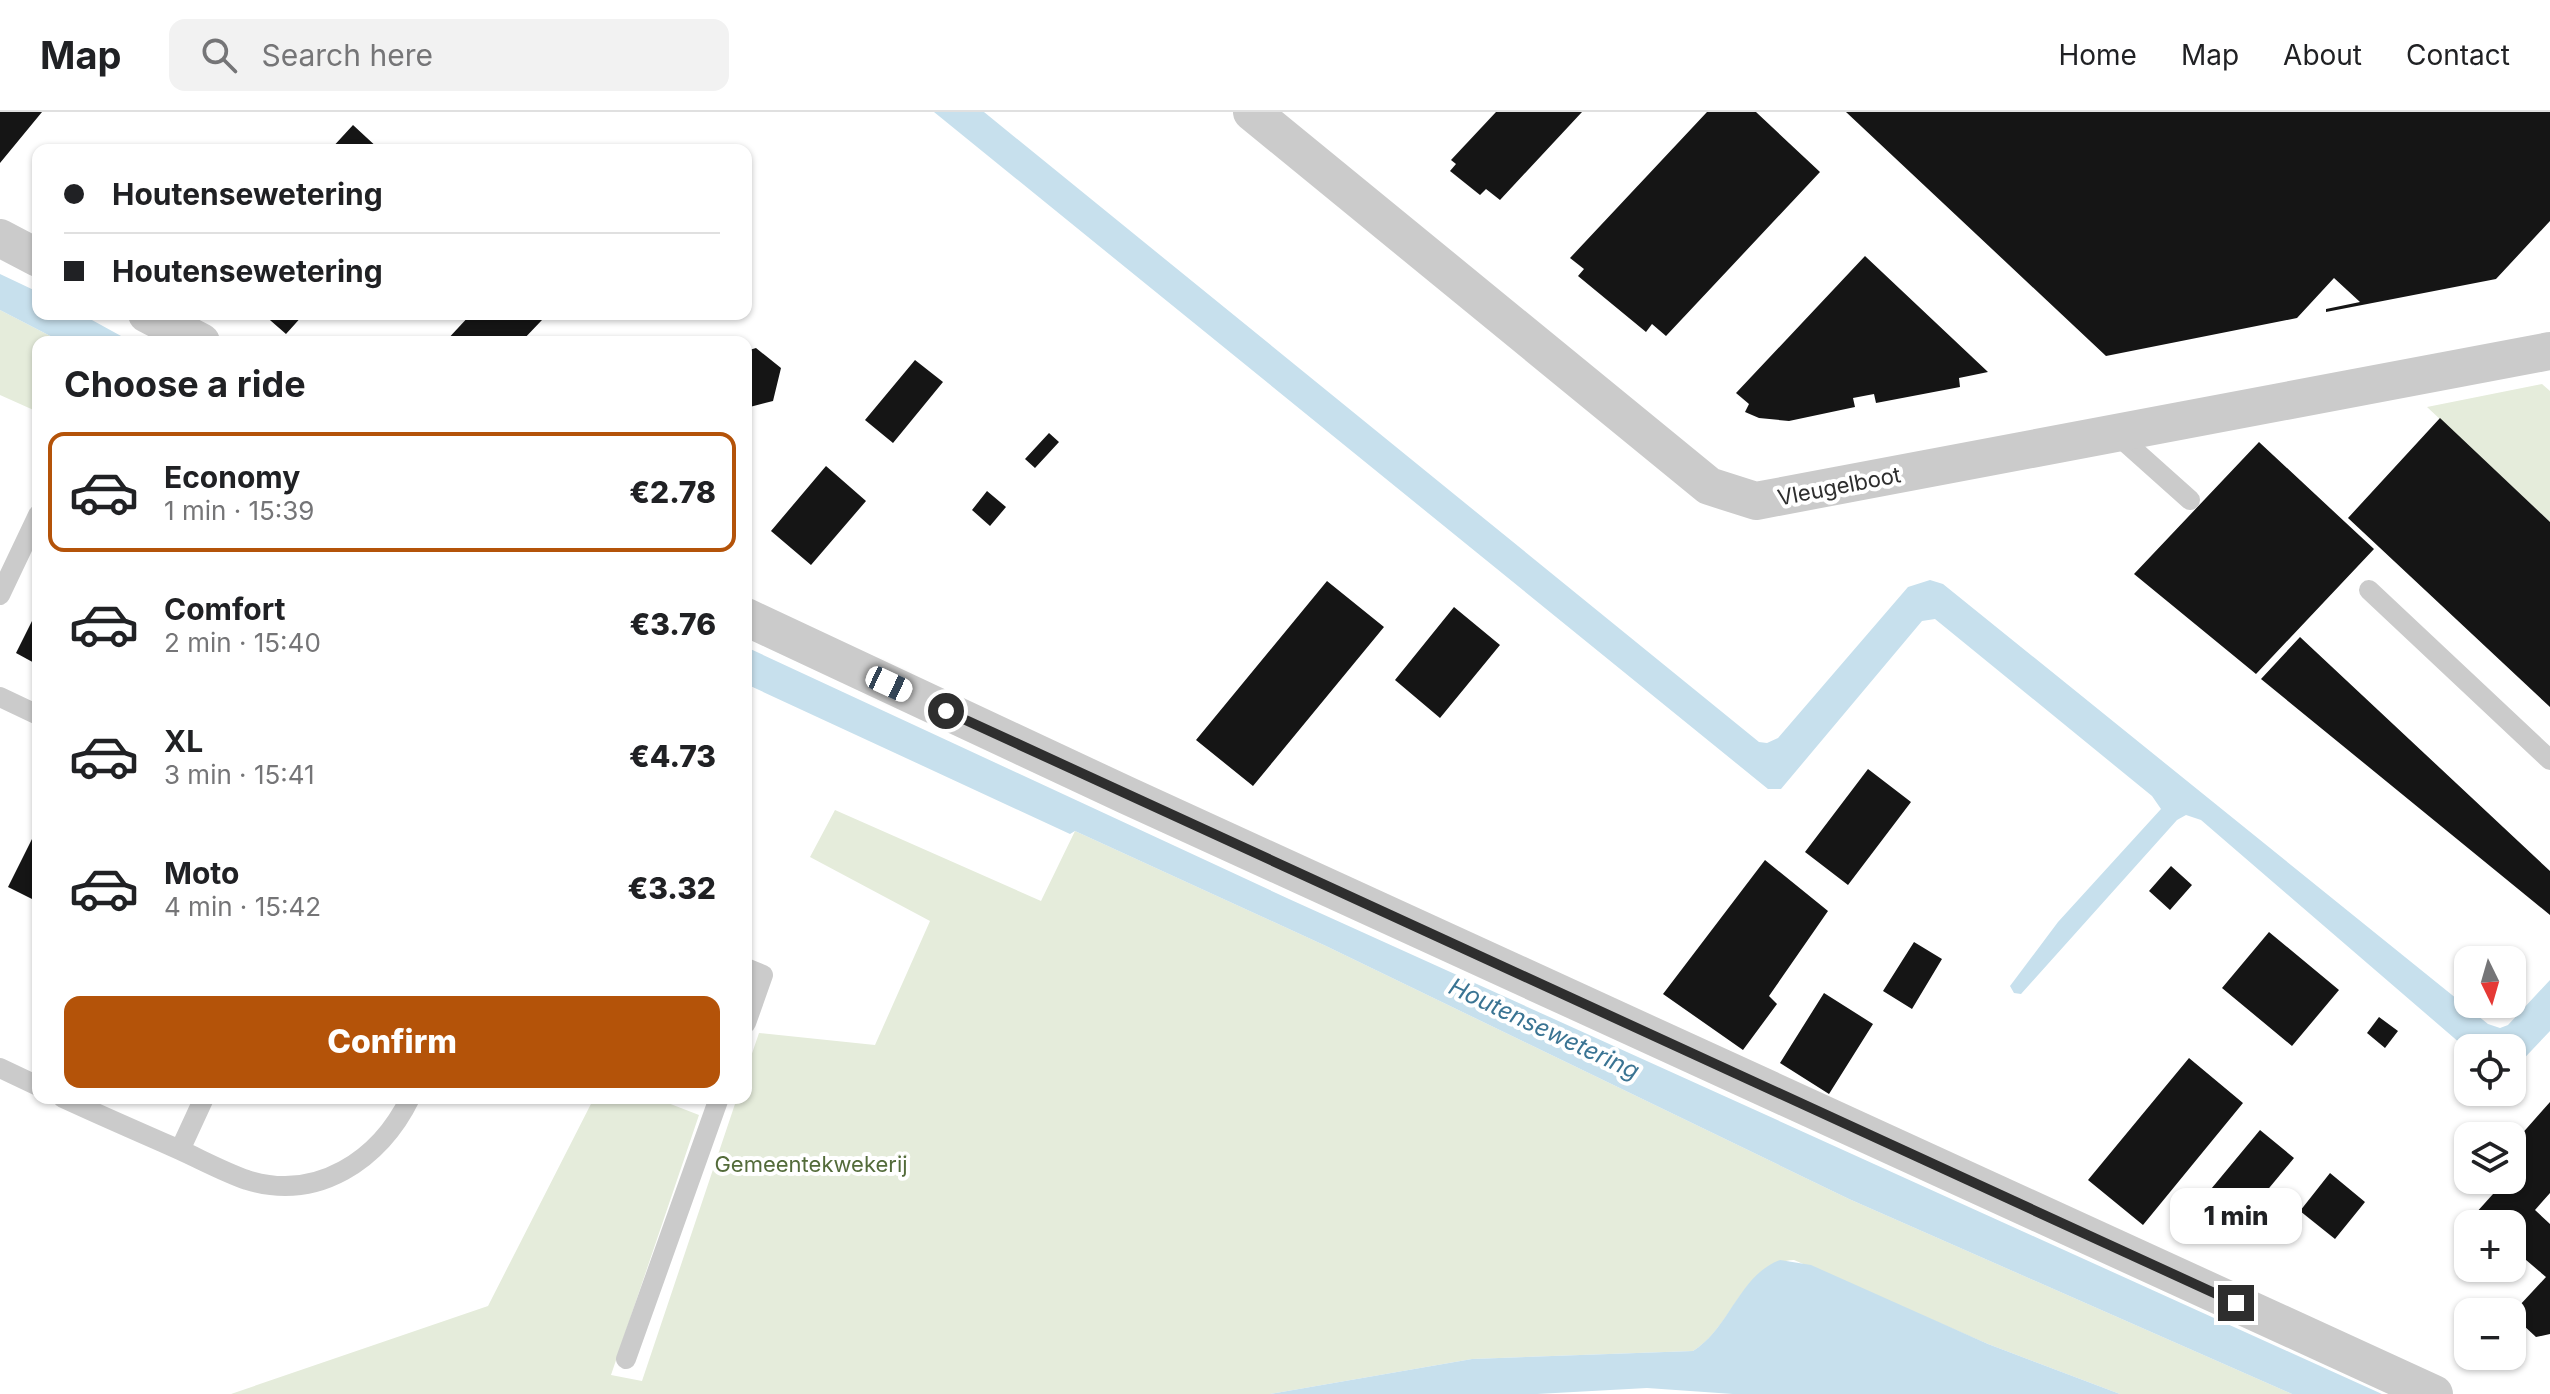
<!DOCTYPE html>
<html lang="en">
<head>
<meta charset="utf-8">
<style>
	:root { --surface:#fff; --page:#f2f2f2; --text:#202124; --muted:#757577; --line:#e0e0e0; --accent:#b45309 }
	body { margin:0; font-family:Inter,sans-serif; background:var(--page); color:var(--text); height:100vh; display:flex; flex-direction:column; font-size:30px; white-space:nowrap }
	* { box-sizing:border-box; margin:0 }
	p { font-size:26px; color:var(--muted) }
	.icon { flex:none; width:44px; height:44px; fill:none; stroke:currentColor; stroke-width:2; stroke-linecap:round; stroke-linejoin:round }
	.map { position:relative; flex:1; overflow:hidden }
	.drawer { position:absolute; left:32px; top:224px; width:720px; height:768px; display:flex; flex-direction:column; background:var(--surface); border-radius:16px; box-shadow:0 2px 6px #0004 }
	.drawer>* { flex:none }
	.banner { position:absolute; left:32px; top:32px; width:720px; height:176px; border-radius:16px; box-shadow:0 2px 6px #0004; display:grid; align-content:center; height:176px; padding:0 32px; background:var(--surface) }
	.needle { width:52px; rotate:175deg }
	.tools { position:absolute; left:2454px; top:834px; display:grid; gap:16px }
	.tools a { display:grid; place-items:center; width:72px; height:72px; border-radius:16px; background:var(--surface); box-shadow:0 2px 6px #0004; font-size:40px }
	.end { position:absolute; width:36px; height:36px; margin:-18px; border:10px solid #2e2e2e; background:#fff; box-shadow:0 0 0 4px #fff }
	.from { border-radius:50% }
	.bubble { position:absolute; height:56px; border-radius:16px; background:var(--surface); box-shadow:0 2px 6px #0004; font-size:26px; font-weight:800; line-height:56px; text-align:center }
	.car { position:absolute; width:24px; height:48px; margin:-24px -12px; border-radius:10px; box-shadow:0 0 6px 2px #0007; background:linear-gradient(#fff 24%,#345 0 40%,#fff 0 76%,#345 0 86%,#fff 0) }
	.banner b { display:flex; align-items:center; gap:28px; height:76px; font-size:30px }
	.banner b+b { border-top:2px solid var(--line) }
	.banner i { width:20px; height:20px; background:var(--text) }
	ul { padding:0; list-style:none }
	li { display:flex; align-items:center; gap:24px; height:120px; margin:0 16px 12px; padding:0 16px; border:4px solid transparent; border-radius:16px }
	li div { flex:1 }
	li b { display:block; font-size:30px }
	li em { font-style:normal; font-weight:800 }
	li.current { border-color:var(--accent) }
	li>.icon { width:72px; height:72px; stroke-width:1.5 }
	h2 { padding:0 32px; font-size:36px; line-height:96px }
	.primary-button { display:flex; gap:16px; margin-top:auto; padding:16px 32px }
	.primary-button a { flex:1; height:92px; border-radius:16px; background:var(--accent); color:#fff; font-size:32px; font-weight:800; line-height:92px; text-align:center }
	header { display:flex; align-items:center; gap:48px; box-sizing:border-box; height:112px; padding:0 40px; background:var(--surface); border-bottom:2px solid var(--line) }
	header strong { font-size:38px }
	nav { display:flex; gap:44px; margin-inline-start:auto; font-size:28px }
	.search { width:560px; height:72px; background:var(--page); display:flex; align-items:center; gap:20px; box-sizing:border-box; padding:0 28px; border-radius:16px; color:var(--muted); font-size:30px }
	.map>svg:first-child { display:block }
</style>
</head>
<body>
<header>
<strong>Map</strong>
<div class="search"><svg class="icon" aria-label="search" viewBox="0 0 24 24"><circle cx="10" cy="10" r="6"/><path d="M15 15l6 6"/></svg>Search here</div>
<nav><a>Home</a><a>Map</a><a>About</a><a>Contact</a></nav>
</header>
<div class="map">
<svg width="2550" height="1282" viewBox="0 0 2550 1282">
	<rect width="100%" height="100%" fill="#fff"/>
	<path fill="#e5ecdb" d="M0 198 62 230H38V300L0 283Z
		M2542 272 2550 279V410L2427 295Z
		M835 698 1041 789 1075 719 1326 834 1849 1087 2292 1282H2120L1988 1232 1794 1148C1742 1150 1734 1214 1693 1239L1472 1247 1270 1282H231L488 1194 594 986H655L699 1003 611 1263 642 1269 737 986H746V959L759 921 875 933 930 809 810 745Z"/>
	<path fill="#c7e0ed" d="M934 0H984L1759 630 1767 631 1778 626 1908 475 1930 468 1943 472 2488 912 2500 916 2508 913 2550 868V919L2512 959V936L2468 938 2201 708 2186 703 2177 708 2021 882 2014 881 2010 874 2058 810 2161 697 2152 684 1935 507 1922 509 1781 677H1768Z
		M0 162 38 180V202H81L132 230H62L0 198Z
		M746 535 1289 787 2382 1282H2292L1849 1087 1326 834 1075 719 1070 722 746 572Z
		M1780 1148 1811 1153 1988 1232 2120 1282H1733L1647 1276 1537 1282H1270L1472 1247 1693 1239C1730 1216 1739 1163 1780 1148Z"/>
	<path fill="#151515" d="M0 0H42L0 51Z
		M1496 0H1582L1500 88 1486 77 1480 83 1450 59 1456 52 1451 48Z
		M1707 0H1756L1820 60 1666 224 1652 212 1646 220 1578 164 1584 157 1570 146Z
		M1846 0H2550V109L2496 167 2326 200V197L2360 190 2334 166 2297 206 2106 244Z
		M353 13 380 38H330Z
		M1865 144 1988 260 1959 266 1960 275 1876 291 1874 282 1853 286 1855 295 1789 309 1759 306 1745 300 1749 292 1736 281Z
		M263 202H304L286 222Z
		M471 202H535L542 208 521 230H445Z
		M756 236 781 256 773 289 746 296V239Z
		M915 248 943 270 893 331 865 308Z
		M2440 306 2550 410V595L2348 406Z
		M1049 321 1059 330 1035 356 1025 347Z
		M2259 330 2374 437 2256 562 2134 462Z
		M826 354 866 389 811 453 771 419Z
		M987 379 1006 395 990 414 972 398Z
		M1327 469 1384 515 1253 674 1196 628Z
		M1454 495 1500 533 1440 606 1395 568Z
		M38 497V553L16 541Z
		M2300 525 2550 759V803L2261 567Z
		M1868 657 1911 690 1848 773 1805 740Z
		M38 715V790L8 775Z
		M1765 748 1828 799 1769 884 1777 892 1743 938 1663 882Z
		M2171 754 2192 773 2170 798 2149 779Z
		M2269 820 2339 878 2292 934 2222 876Z
		M1914 830 1942 847 1912 897 1883 879Z
		M1824 881 1873 912 1829 982 1780 951Z
		M2379 905 2398 919 2385 936 2367 921Z
		M2189 946 2243 991 2143 1113 2088 1068Z
		M2550 990V1081L2535 1098 2550 1112V1222L2536 1225 2522 1212 2526 1201 2519 1194 2546 1165 2512 1136V1112H2466L2502 1072 2497 1068H2512V1033Z
		M2260 1018 2294 1046 2226 1128 2192 1100Z
		M2330 1061 2365 1090 2335 1127 2300 1099Z"/>
	<g fill="none" stroke-linecap="round" stroke-linejoin="round">
		<path stroke="#cbcbcb" stroke-width="20" d="M2115 321 2190 388
			M2369 478 2550 648
			M0 483 38 403
			M0 585 38 603
			M746 856 763 863 746 911
			M0 956 38 974
			M63 986C102 1004 141 1021 180 1038 202 1048 224 1060 247 1068 317 1090 380 1048 410 986
			M180 1038 204 986
			M626 1247 719 986"/>
		<path stroke="#cbcbcb" stroke-width="38" d="M1252 0 1709 374 1756 389 2550 239
			M0 126 38 146
			M147 202 201 230
			M746 505 1126 683 2434 1282"/>
	</g>
	<g fill="none" stroke-linecap="round" stroke-linejoin="round">
		<path stroke="#2e2e2e" stroke-width="10" d="M946 599 2236 1191"/>
	</g>
	<g text-anchor="middle" stroke-width="8" stroke-linejoin="round" paint-order="stroke">
		<g font-size="22" fill="#2e2e2e" stroke="#fff">
			<text transform="translate(1839 374) rotate(-11)" y="8">Vleugelboot</text>
		</g>
		<g font-size="22" fill="#536b3a" stroke="#fff">
			<text x="811" y="1060">Gemeentekwekerij</text>
		</g>
		<g font-size="24" font-style="italic" fill="#3a7493" stroke="#fff">
			<text transform="translate(1544 917) rotate(25)" y="8">Houtensewetering</text>
		</g>
	</g>
</svg>
<div class="tools">
<a><svg class="needle" viewBox="-14 -14 28 28"><path d="M0-13l5 13h-10z" fill="#e53935"/><path d="M0 13l5-13h-10z" fill="#757577"/></svg></a>
<a><svg class="icon" aria-label="locate" viewBox="0 0 24 24"><circle cx="12" cy="12" r="6"/><path d="M12 2v4M12 18v4M2 12h4M18 12h4"/></svg></a>
<a><svg class="icon" aria-label="layers" viewBox="0 0 24 24"><path d="M12 4l9 5-9 5-9-5zM3 14l9 5 9-5"/></svg></a>
<a>+</a>
<a>−</a>
</div>
<i class="end from" style="left:946px;top:599px"></i>
<i class="end" style="left:2236px;top:1191px"></i>
<div class="bubble" style="left:2170px;top:1076px;width:132px">1 min</div>
<i class="car" style="left:889px;top:572px;rotate:115deg"></i>
<div class="banner">
<b><i class="from"></i>Houtensewetering</b>
<b><i></i>Houtensewetering</b>
</div>
<section class="drawer">
<h2>Choose a ride</h2>
<ul>
<li class="current"><svg class="icon" aria-label="car" viewBox="0 0 24 24"><path d="M5 17H2v-5l4-1 3-4h7l3 4 3 1v5h-3M9 17h6M6 11h13"/><circle cx="7" cy="17" r="2"/><circle cx="17" cy="17" r="2"/></svg><div><b>Economy</b><p>1 min · 15:39</p></div><em>€2.78</em></li>
<li><svg class="icon" aria-label="car" viewBox="0 0 24 24"><path d="M5 17H2v-5l4-1 3-4h7l3 4 3 1v5h-3M9 17h6M6 11h13"/><circle cx="7" cy="17" r="2"/><circle cx="17" cy="17" r="2"/></svg><div><b>Comfort</b><p>2 min · 15:40</p></div><em>€3.76</em></li>
<li><svg class="icon" aria-label="car" viewBox="0 0 24 24"><path d="M5 17H2v-5l4-1 3-4h7l3 4 3 1v5h-3M9 17h6M6 11h13"/><circle cx="7" cy="17" r="2"/><circle cx="17" cy="17" r="2"/></svg><div><b>XL</b><p>3 min · 15:41</p></div><em>€4.73</em></li>
<li><svg class="icon" aria-label="car" viewBox="0 0 24 24"><path d="M5 17H2v-5l4-1 3-4h7l3 4 3 1v5h-3M9 17h6M6 11h13"/><circle cx="7" cy="17" r="2"/><circle cx="17" cy="17" r="2"/></svg><div><b>Moto</b><p>4 min · 15:42</p></div><em>€3.32</em></li>
</ul>
<div class="primary-button"><a>Confirm</a></div>
</section>
</div>
</body>
</html>
